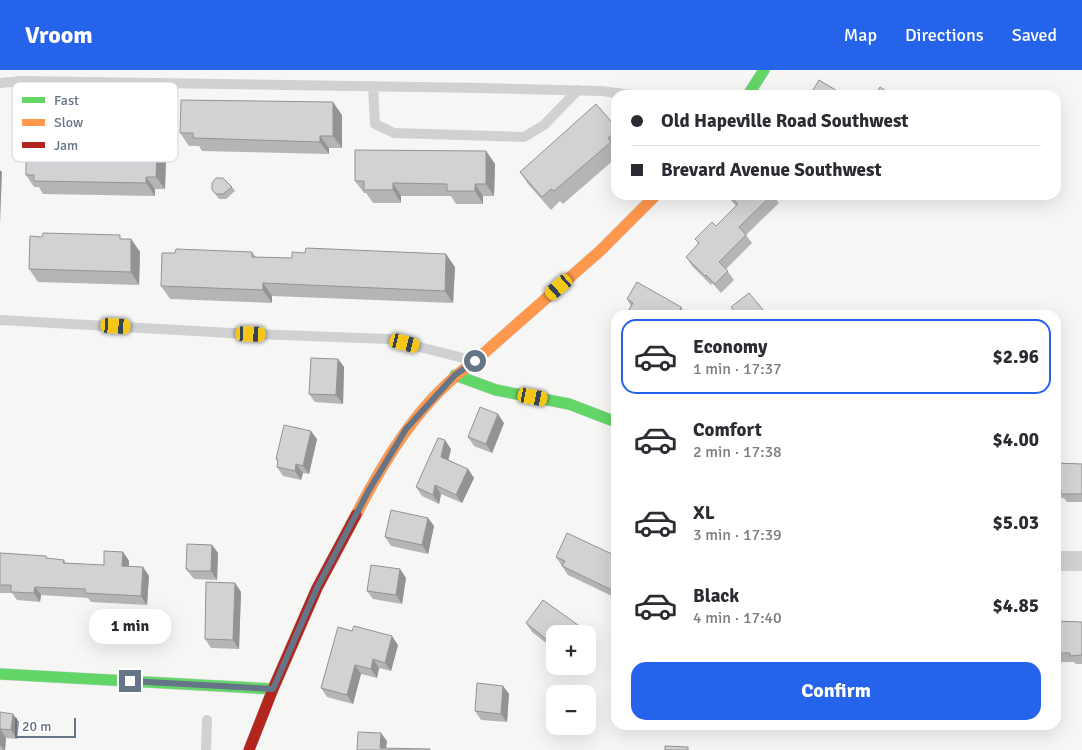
<!DOCTYPE html>
<html lang="en">
<head>
<meta charset="utf-8">
<style>
	:root { --surface:#fff; --page:#f7f7f7; --text:#2b2b33; --muted:#7c7c81; --line:#e1e1e2; --accent:#2563eb }
	body { margin:0; font-family:Signika,sans-serif; background:var(--page); color:var(--text); height:100vh; display:flex; flex-direction:column; font-size:19px; white-space:nowrap }
	* { box-sizing:border-box; margin:0 }
	p { font-size:16px; color:var(--muted) }
	.icon { flex:none; width:28px; height:28px; fill:none; stroke:currentColor; stroke-width:2; stroke-linecap:round; stroke-linejoin:round }
	.map { position:relative; flex:1; overflow:hidden }
	.panel { position:absolute; left:611px; top:240px; width:450px; height:420px; display:flex; flex-direction:column; background:var(--surface); border-radius:15px; box-shadow:0 5px 20px #0002 }
	.panel>* { flex:none }
	.hud { position:absolute; left:611px; top:20px; width:450px; height:110px; border-radius:15px; box-shadow:0 5px 20px #0002; display:grid; align-content:center; height:110px; padding:0 20px; background:var(--surface) }
	.fabs { position:absolute; left:546px; top:555px; display:grid; gap:10px }
	.fabs a { display:grid; place-items:center; width:50px; height:50px; border-radius:10px; background:var(--surface); box-shadow:0 5px 20px #0002; font-size:25px }
	.scale { position:absolute; left:15px; bottom:12px; width:61px; box-sizing:border-box; padding-left:5px; border:2px solid #657486; border-top:0; font-size:14px; line-height:18px; white-space:nowrap; color:#657486; -webkit-text-stroke:4px #fff; paint-order:stroke }
	.end { position:absolute; width:22px; height:22px; margin:-11px; border:6px solid #657486; background:#fff; box-shadow:0 0 0 2px #fff }
	.from { border-radius:50% }
	.bubble { position:absolute; height:35px; border-radius:15px; background:var(--surface); box-shadow:0 5px 20px #0002; font-size:16px; font-weight:700; line-height:35px; text-align:center }
	.car { position:absolute; width:15px; height:30px; margin:-15px -8px; border-radius:6px; box-shadow:0 0 4px 1px #0007; background:linear-gradient(#f5c518 24%,#345 0 40%,#f5c518 0 76%,#345 0 86%,#f5c518 0) }
	.hud b { display:flex; align-items:center; gap:18px; height:48px; font-size:19px }
	.hud b+b { border-top:1px solid var(--line) }
	.hud i { width:12px; height:12px; background:var(--text) }
	ul { padding:9px 0 0; list-style:none }
	li { display:flex; align-items:center; gap:15px; height:75px; margin:0 10px 8px; padding:0 10px; border:2px solid transparent; border-radius:15px }
	li div { flex:1 }
	li b { display:block; font-size:19px }
	li em { font-style:normal; font-weight:700 }
	li.selected { border-color:var(--accent) }
	li>.icon { width:45px; height:45px; stroke-width:1.5 }
	.cta { display:flex; gap:10px; margin-top:auto; padding:10px 20px }
	.cta a { flex:1; height:58px; border-radius:15px; background:var(--accent); color:#fff; font-size:20px; font-weight:700; line-height:58px; text-align:center }
	header { display:flex; align-items:center; gap:30px; box-sizing:border-box; height:70px; padding:0 25px; background:var(--accent); color:#fff }
	header strong { font-size:24px }
	nav { display:flex; gap:28px; margin-inline-start:auto; font-size:18px }
	.map>svg:first-child { display:block }
</style>
</head>
<body>
<header>
<strong>Vroom</strong>
<nav><a>Map</a><a>Directions</a><a>Saved</a></nav>
</header>
<div class="map">
<svg width="1082" height="680" viewBox="0 0 1082 680">
	<rect width="100%" height="100%" fill="#f6f6f5"/>
	<g fill="none" stroke-linecap="round" stroke-linejoin="round">
		<g stroke="#d1d3d4" stroke-width="12">
			<path id="fast" d="M748 25 764 0
				M455 305 496 320 569 334 616 352
				M0 604 273 619"/>
		</g>
		<g stroke="#d1d3d4" stroke-width="12">
			<path id="slow" d="M356 445C386 387 421 329 475 291L601 180 656 125"/>
		</g>
		<g stroke="#d1d3d4" stroke-width="12">
			<path id="jam" d="M249 680 273 619 317 518 356 445"/>
		</g>
		<path stroke="#d0d1d2" stroke-width="10" d="M0 13 21 11 481 18 602 21 631 25
			M373 16 375 54 394 63 524 67 544 55 578 20
			M0 250 231 263 388 269 471 290
			M206 680 207 650"/>
		<path stroke="#d0d1d2" stroke-width="20" d="M1056 491H1082"/>
		<use href="#fast" stroke="#63d668" stroke-width="11"/>
		<use href="#slow" stroke="#ff974d" stroke-width="11"/>
		<use href="#jam" stroke="#b3261e" stroke-width="11"/>
	</g>
	<path fill="#b4b5b5" d="M342 45V78H329V84L202 81 199 76H189L180 63Z
		M616 57V88L563 134 560 131 551 140 528 114 520 102Z
		M157 76 166 88 165 119H155V126L43 124 39 117H34L26 105Z
		M486 81 495 94 494 126H483V134H456L451 126H401V133H373L366 123H364L355 111Z
		M232 117 235 121 226 129H219L212 120Z
		M726 125H773L779 133 746 165 752 173 726 199 734 210 721 223 712 213 711 215 692 196 686 187 699 174 695 169 716 156 736 136Z
		M123 169H131L140 182 139 215 38 212 29 199Z
		M252 182 256 187 455 197 453 233 272 226V233L170 229 161 216 175 183Z
		M627 229 681 237 687 245H628L627 243 631 236Z
		M731 237 764 241 767 245H736Z
		M338 289 344 297 343 334 315 332 309 324Z
		M504 353 492 383 474 376 468 367Z
		M317 369 309 404 303 403 301 410 283 406 277 397 278 393 276 389Z
		M451 379 448 390 468 399 474 408 462 433 441 424 439 434 422 426 416 417Z
		M1056 393 1082 394V432H1067L1064 428H1056Z
		M428 448 434 456 428 484 391 476 385 467Z
		M212 475 218 483 217 510 194 509 186 499Z
		M123 482 129 491V497H143L149 506 147 535 91 532 88 528 41 525 40 532 17 530 12 523H0V483L46 486 48 489 64 490 66 493 104 495Z
		M616 486V528L568 505 556 487Z
		M400 499 406 508 402 534 373 529 367 521Z
		M235 513 241 522 239 579 211 578 205 569Z
		M1056 551 1082 552V594H1076L1074 592H1056Z
		M526 553 555 564V580L532 562Z
		M338 557 398 575 391 601 379 598 377 608 361 604 353 634 327 627 321 618Z
		M503 616 509 624 507 652 481 650 475 641Z
		M0 642 19 652 17 669 6 668 5 680H0Z"/>
	<path fill="#929394" d="M333 32 342 45V78L333 66Z
		M320 66 329 78V84L320 72Z
		M157 76 166 88 165 119 156 107Z
		M486 81 495 94 494 126 486 114Z
		M0 100 2 102 0 155Z
		M146 107 155 119V126L146 113Z
		M393 113 401 126V133L393 120Z
		M475 114 483 126V134L475 121Z
		M131 169 140 182 139 215 131 202Z
		M446 184 455 197 453 233 445 221Z
		M263 213 272 226V233L263 220Z
		M338 289 344 297 343 334 336 325Z
		M498 344 504 353 492 383 486 374Z
		M311 361 317 369 309 404 303 396Z
		M445 370 451 379 447 396 441 387Z
		M296 394 303 403 301 410 295 401Z
		M468 399 474 408 462 433 456 425Z
		M435 415 441 424 439 434 433 425Z
		M428 448 434 456 428 484 422 475Z
		M212 475 218 483 217 510 211 501Z
		M123 482 129 491 128 505 122 496Z
		M616 486V503L612 497Z
		M143 497 149 506 147 535 141 526Z
		M400 499 406 508 402 534 396 525Z
		M235 513 241 522 239 579 233 570Z
		M35 517 41 525 40 532 34 523Z
		M578 555 584 564H572Z
		M392 566 398 575 391 601 385 593Z
		M373 589 379 598 377 608 371 599Z
		M355 595 361 604 353 634 347 625Z
		M503 616 509 624 507 652 501 644Z
		M13 644 19 652 17 669 11 660Z
		M0 659 6 668 5 680H4L0 675Z
		M381 663 387 671 386 680 380 678Z"/>
	<path fill="#d1d2d3" stroke="#929394" d="M819 10 844 25H810Z
		M880 17 892 25H875Z
		M181 30 333 32V66H320V72L193 68V63H180Z
		M596 34 616 57V61L608 68 611 72 554 121 551 119 542 127 520 102Z
		M26 73 157 76 156 107H146V113L34 111V105H26Z
		M355 80 486 81V114H475V121H447V114L393 113V120H364V111H355Z
		M216 108H223L232 117 223 124H216L212 120V113Z
		M729 125H772L739 157 746 165 719 192 728 201 715 214 706 205 705 206 686 187 699 173 695 169 712 152 716 156 738 134Z
		M43 163 120 165V169H131V202L29 199 30 166 42 167Z
		M306 178 446 184 445 221 263 213V220L161 216 162 183H175L176 179 252 182V187L292 188V182L305 183Z
		M637 212 681 237 680 240 686 244 684 245H630L627 243 633 233 627 229Z
		M749 223 764 241 759 245H737L731 237Z
		M311 288 338 289 336 325 309 324Z
		M480 337 498 344 486 374 468 367Z
		M284 355 311 361 303 396 296 394 295 401 277 397 278 390 276 389Z
		M438 368 445 370 441 387 468 399 456 425 435 415 433 425 416 417Z
		M1056 393 1082 394V424H1061V420H1056Z
		M391 440 428 448 422 475 385 467Z
		M567 463 616 486 612 497 616 499V522L562 496 565 491 556 487Z
		M187 474 212 475 211 501H188V499H186Z
		M104 481 123 482 122 496 143 497 141 526 85 523V519L35 517 34 523 11 522V515H0V483L46 486V488L64 490 63 493 104 495Z
		M371 495 400 499 396 525 367 521Z
		M206 512 235 513 233 570 205 569Z
		M543 530 578 555 572 564H555V576L526 553Z
		M1056 551 1082 552V585L1070 586V583H1056Z
		M354 556 392 566 385 593 373 589 371 599 355 595 347 625 321 618 338 557 352 561Z
		M477 613 503 616 501 644 475 641Z
		M0 642 13 644 11 660 0 659V663Z
		M358 662 381 663 380 678 430 679V680H357Z
		M665 676 688 677V680H665Z"/>
	<g fill="none" stroke-linecap="round" stroke-linejoin="round">
		<path stroke="#657486" stroke-width="6" d="M130 611 273 619 317 518 369 420 397 374 406 359 455 305 475 291"/>
	</g>
	<rect x="12" y="12" width="166" height="80" rx="8" fill="#fff" stroke="#d1d5db" stroke-width="1"/>
	<rect x="22" y="27" width="23" height="6" fill="#63d668"/>
	<rect x="22" y="49" width="23" height="7" fill="#ff974d"/>
	<rect x="22" y="72" width="23" height="6" fill="#b3261e"/>
	<g font-size="14" fill="#657486">
		<text x="54" y="35">Fast</text>
		<text x="54" y="57">Slow</text>
		<text x="54" y="80">Jam</text>
	</g>
</svg>
<div class="fabs">
<a>+</a>
<a>−</a>
</div>
<div class="scale">20 m</div>
<i class="end from" style="left:475px;top:291px"></i>
<i class="end" style="left:130px;top:611px"></i>
<div class="bubble" style="left:89px;top:539px;width:82px">1 min</div>
<i class="car" style="left:559px;top:217px;rotate:229deg"></i>
<i class="car" style="left:116px;top:256px;rotate:93deg"></i>
<i class="car" style="left:251px;top:264px;rotate:92deg"></i>
<i class="car" style="left:405px;top:273px;rotate:104deg"></i>
<i class="car" style="left:533px;top:327px;rotate:101deg"></i>
<div class="hud">
<b><i class="from"></i>Old Hapeville Road Southwest</b>
<b><i></i>Brevard Avenue Southwest</b>
</div>
<section class="panel">
<ul>
<li class="selected"><svg class="icon" aria-label="car" viewBox="0 0 24 24"><path d="M5 17H2v-5l4-1 3-4h7l3 4 3 1v5h-3M9 17h6M6 11h13"/><circle cx="7" cy="17" r="2"/><circle cx="17" cy="17" r="2"/></svg><div><b>Economy</b><p>1 min · 17:37</p></div><em>$2.96</em></li>
<li><svg class="icon" aria-label="car" viewBox="0 0 24 24"><path d="M5 17H2v-5l4-1 3-4h7l3 4 3 1v5h-3M9 17h6M6 11h13"/><circle cx="7" cy="17" r="2"/><circle cx="17" cy="17" r="2"/></svg><div><b>Comfort</b><p>2 min · 17:38</p></div><em>$4.00</em></li>
<li><svg class="icon" aria-label="car" viewBox="0 0 24 24"><path d="M5 17H2v-5l4-1 3-4h7l3 4 3 1v5h-3M9 17h6M6 11h13"/><circle cx="7" cy="17" r="2"/><circle cx="17" cy="17" r="2"/></svg><div><b>XL</b><p>3 min · 17:39</p></div><em>$5.03</em></li>
<li><svg class="icon" aria-label="car" viewBox="0 0 24 24"><path d="M5 17H2v-5l4-1 3-4h7l3 4 3 1v5h-3M9 17h6M6 11h13"/><circle cx="7" cy="17" r="2"/><circle cx="17" cy="17" r="2"/></svg><div><b>Black</b><p>4 min · 17:40</p></div><em>$4.85</em></li>
</ul>
<div class="cta"><a>Confirm</a></div>
</section>
</div>
</body>
</html>
